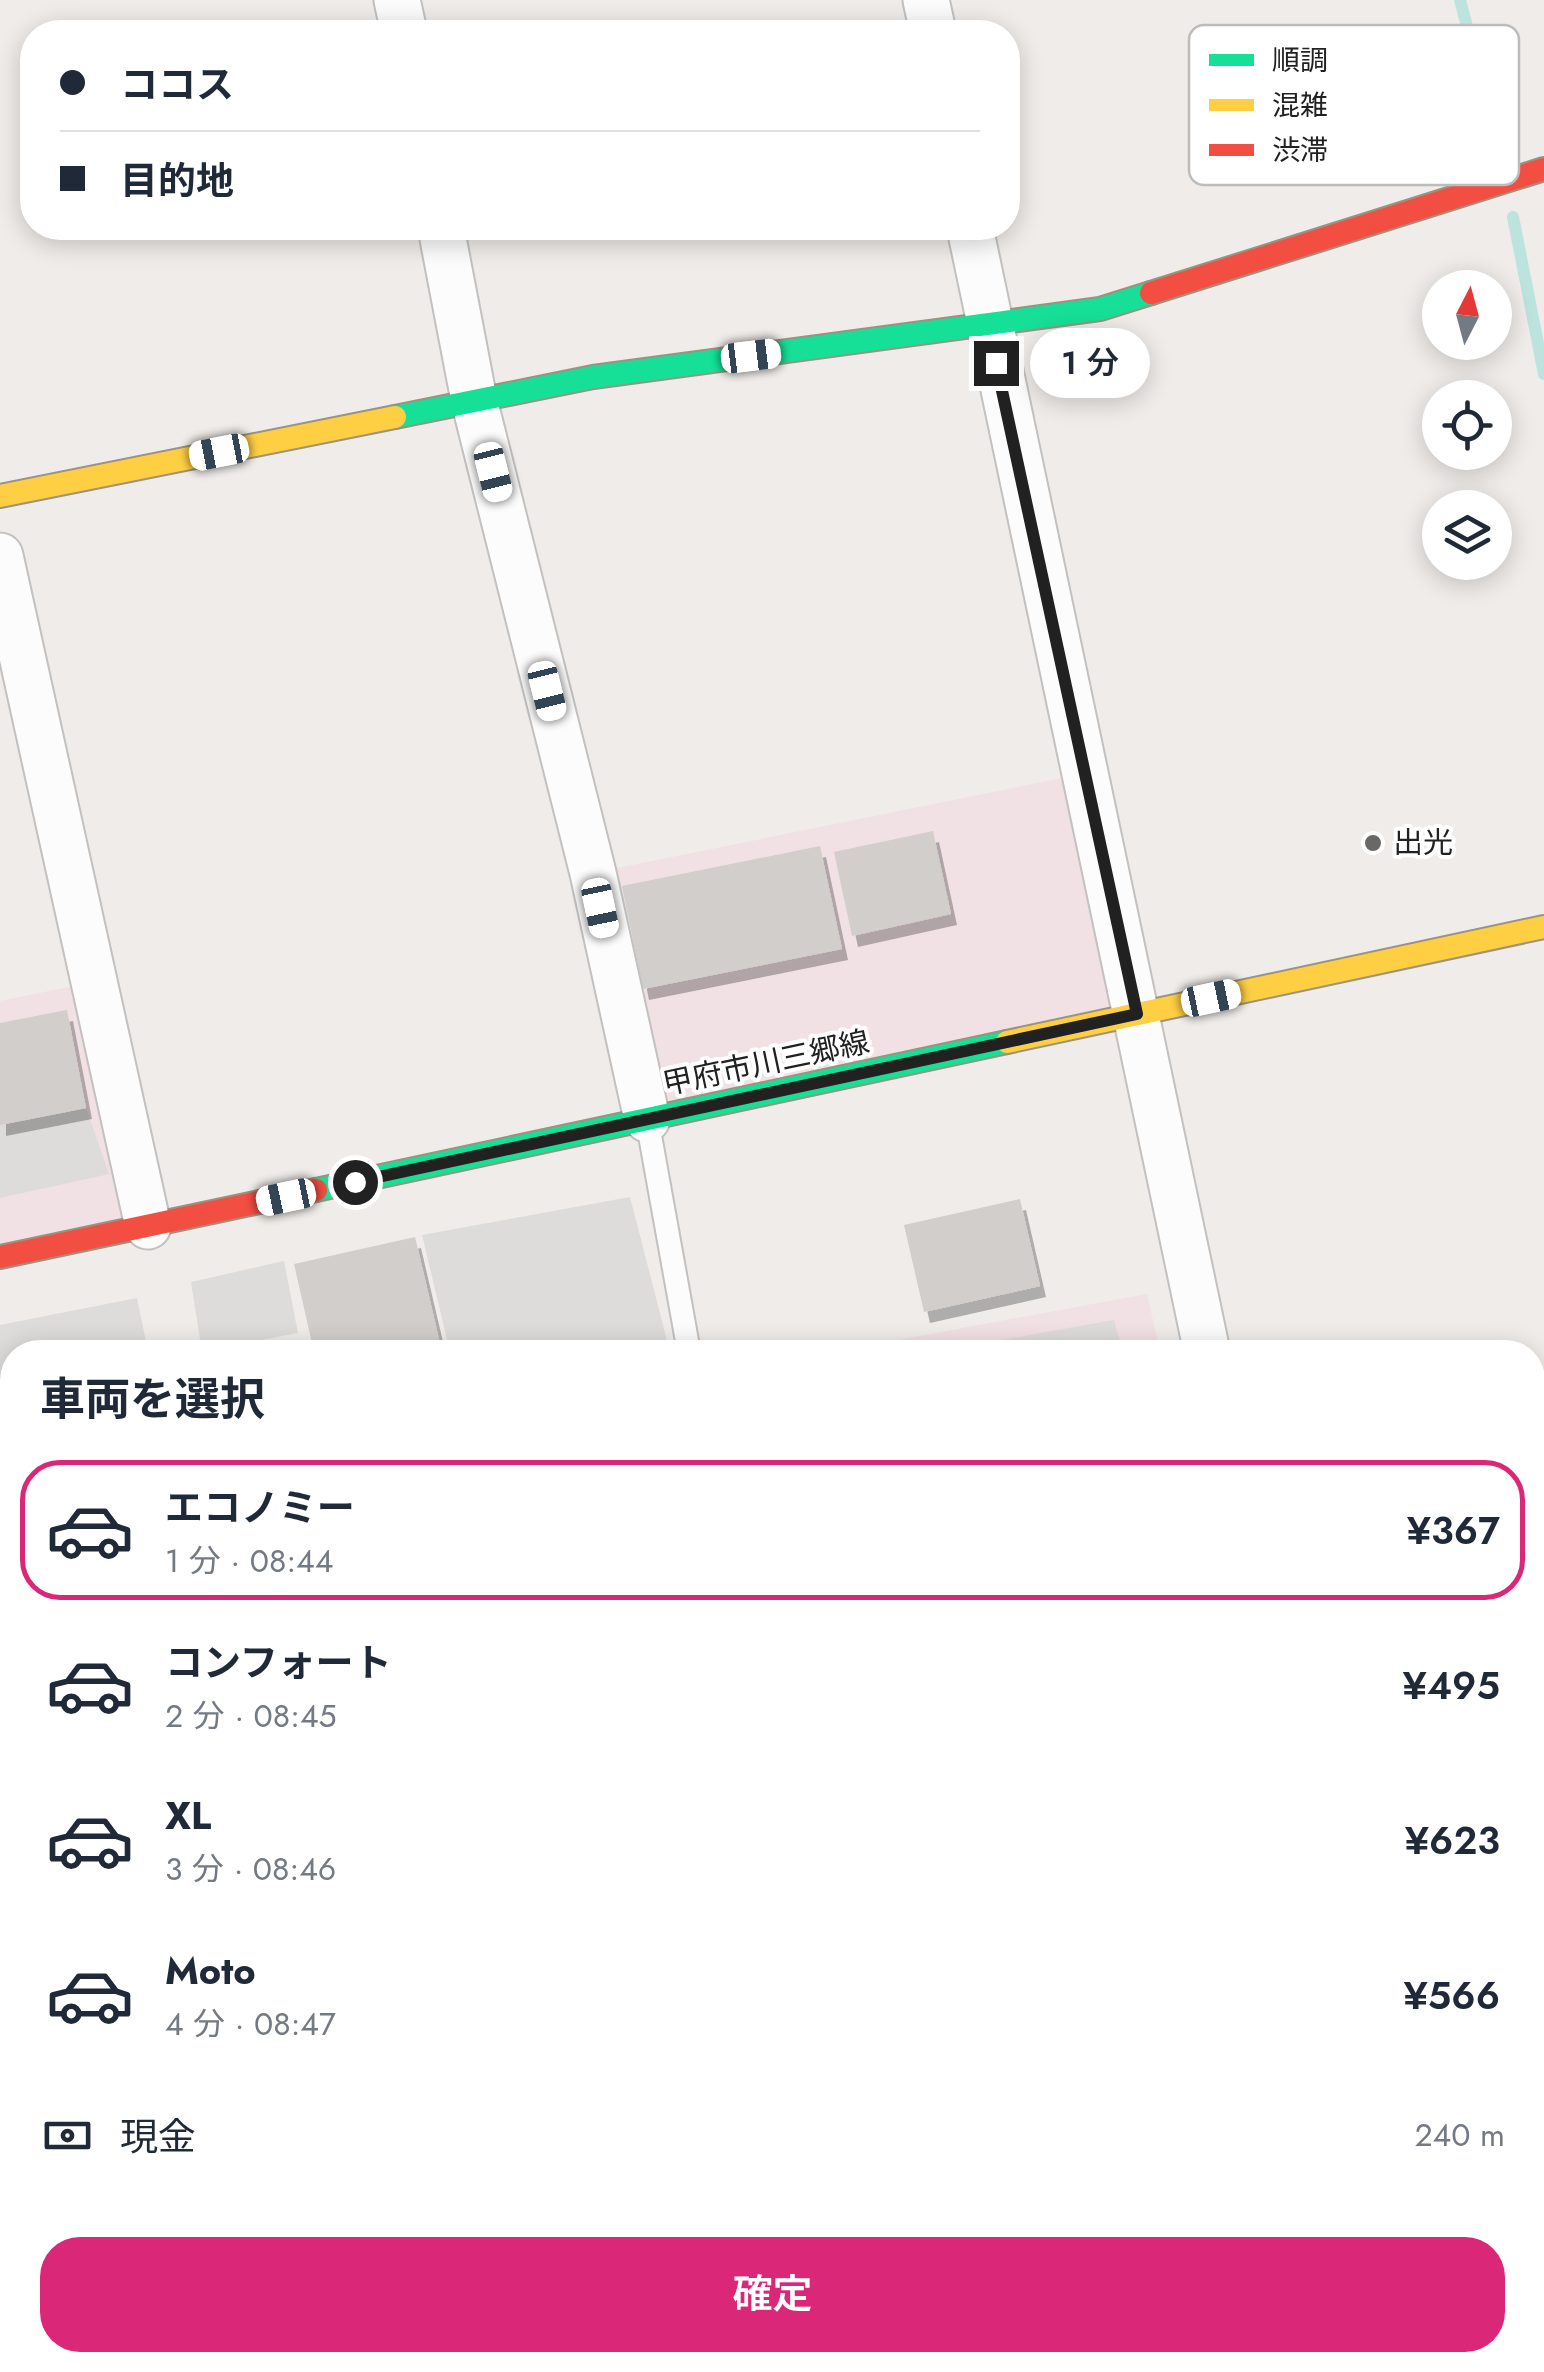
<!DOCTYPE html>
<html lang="ja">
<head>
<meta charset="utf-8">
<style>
	:root { --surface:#fff; --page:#f6f6f7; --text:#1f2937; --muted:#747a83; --line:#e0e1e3; --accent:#db2777 }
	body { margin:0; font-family:Jost,"Noto Sans JP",sans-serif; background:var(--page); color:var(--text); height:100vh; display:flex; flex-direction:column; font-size:38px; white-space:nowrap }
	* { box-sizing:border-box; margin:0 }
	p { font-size:32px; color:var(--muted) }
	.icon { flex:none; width:55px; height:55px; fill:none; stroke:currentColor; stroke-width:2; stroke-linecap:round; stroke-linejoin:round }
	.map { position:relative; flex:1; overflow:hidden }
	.details { position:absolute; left:0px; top:1340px; width:1545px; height:1032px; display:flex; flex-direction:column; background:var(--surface); border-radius:40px 40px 0 0; box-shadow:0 5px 25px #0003 }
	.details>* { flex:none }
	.hud { position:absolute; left:20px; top:20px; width:1000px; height:220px; border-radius:40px; box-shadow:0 5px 25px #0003; display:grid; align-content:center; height:220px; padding:0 40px; background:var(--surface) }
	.needle { width:65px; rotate:6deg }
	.fabs { position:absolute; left:1422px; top:270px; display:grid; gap:20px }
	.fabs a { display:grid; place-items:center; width:90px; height:90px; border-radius:50%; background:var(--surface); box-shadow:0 5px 25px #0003; font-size:50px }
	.end { position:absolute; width:45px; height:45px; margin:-22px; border:12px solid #212121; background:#fff; box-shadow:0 0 0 5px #fff }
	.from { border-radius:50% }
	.bubble { position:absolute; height:70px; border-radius:35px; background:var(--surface); box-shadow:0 5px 25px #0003; font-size:32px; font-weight:600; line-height:70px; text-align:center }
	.car { position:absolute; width:30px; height:60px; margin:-30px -15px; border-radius:12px; box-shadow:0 0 8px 2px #0007; background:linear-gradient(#fff 24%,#345 0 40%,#fff 0 76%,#345 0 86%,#fff 0) }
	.hud b { display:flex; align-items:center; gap:35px; height:95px; font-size:38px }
	.hud b+b { border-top:2px solid var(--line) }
	.hud i { width:25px; height:25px; background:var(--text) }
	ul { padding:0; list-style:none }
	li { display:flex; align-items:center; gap:30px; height:140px; margin:0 20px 15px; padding:0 20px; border:5px solid transparent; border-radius:40px }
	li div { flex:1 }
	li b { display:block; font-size:38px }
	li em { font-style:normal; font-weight:600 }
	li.on { border-color:var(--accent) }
	li>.icon { width:90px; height:90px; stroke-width:1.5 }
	h2 { padding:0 40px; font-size:45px; line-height:120px }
	.pay { display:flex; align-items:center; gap:25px; height:110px; padding:0 40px; font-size:38px }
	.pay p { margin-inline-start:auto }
	.cta { display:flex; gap:20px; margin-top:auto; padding:20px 40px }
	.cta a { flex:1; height:115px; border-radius:40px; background:var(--accent); color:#fff; font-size:40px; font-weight:600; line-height:115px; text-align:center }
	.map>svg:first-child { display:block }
</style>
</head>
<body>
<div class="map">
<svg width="1544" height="2372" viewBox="0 0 1544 2372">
	<defs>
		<filter id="shadow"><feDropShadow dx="6" dy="11" stdDeviation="0" flood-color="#0004"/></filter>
	</defs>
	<rect width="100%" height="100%" fill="#efece9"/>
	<path fill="#f1e0e4" d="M1087 773 1137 1014 647 1119 593 873Z
		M94 982 148 1226 0 1257V1001Z
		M1147 1294 1160 1352H833Z
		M12 1500V2360H1388L1391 2372H0V1502Z"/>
	<path fill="#dddcda" d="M86 1108 109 1174 0 1198V1125Z
		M630 1197 670 1352H450L422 1235Z
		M284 1261 298 1333 241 1344V1352H202L191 1282Z
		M137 1298 148 1352H12V1502L0 1505V1325Z
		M1114 1320 1123 1352H935L1113 1320Z
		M12 1519V2312L0 2314V1521Z
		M147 2360H475L473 2372H88Z"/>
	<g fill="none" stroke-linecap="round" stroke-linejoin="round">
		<path stroke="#bde3de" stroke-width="12" d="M1460 0 1498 144
			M1513 217 1544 374"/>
	</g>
	<path fill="#d1cecc" filter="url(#shadow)" d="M933 831 951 914 852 936 834 852Z
		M820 846 842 949 643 989 622 886Z
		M67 1010 86 1108 0 1125V1023Z
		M1020 1199 1040 1286 924 1312 904 1225Z
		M415 1237 442 1352H314L294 1264Z
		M242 2360H317V2362L265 2372H244Z
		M587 2360H1202L1204 2372H583Z"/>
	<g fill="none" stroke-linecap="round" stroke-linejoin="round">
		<g stroke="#c2c1c0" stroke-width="26">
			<path id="lane" d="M647 1119 689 1352
				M1174 2362 1180 2360"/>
		</g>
		<g stroke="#c2c1c0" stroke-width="49">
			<path id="street" d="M397 0 404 32
				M926 0 933 32
				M441 228 474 400 593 873 647 1119
				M970 228 1207 1352
				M0 556 148 1226
				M1423 2360 1426 2372"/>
		</g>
		<g stroke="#9a9380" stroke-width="26">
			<path id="fast" d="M395 417 593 377 1100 309 1151 293
				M316 1190 1007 1042"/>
		</g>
		<g stroke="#9a9380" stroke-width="26">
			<path id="slow" d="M0 496 395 417
				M1007 1042 1544 927"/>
		</g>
		<g stroke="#9a9380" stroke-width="26">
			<path id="jam" d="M1151 293 1544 169
				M0 1257 316 1190
				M1532 1457 1544 1454"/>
		</g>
		<path stroke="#ecdbde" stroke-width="6" stroke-dasharray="5 5" stroke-linecap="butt" d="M39 2372 99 2360"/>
		<use href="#lane" stroke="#fdfcfc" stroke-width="22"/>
		<use href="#street" stroke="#fdfcfc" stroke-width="45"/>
		<use href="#fast" stroke="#16e098" stroke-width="22"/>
		<use href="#slow" stroke="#ffcf43" stroke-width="22"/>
		<use href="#jam" stroke="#f24e42" stroke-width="22"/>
	</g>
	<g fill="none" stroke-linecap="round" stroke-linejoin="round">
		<path stroke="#212121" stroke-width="12" d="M355 1182 1137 1014 996 363"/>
	</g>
	<circle fill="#696867" stroke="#fff" stroke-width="4" cx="1373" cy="843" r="10"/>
	<g text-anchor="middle" stroke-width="8" stroke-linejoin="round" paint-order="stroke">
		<g font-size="30" fill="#212121" stroke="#fff" text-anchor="start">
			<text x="1393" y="853">出光</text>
		</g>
		<g font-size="30" fill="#212121" stroke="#fff">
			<text transform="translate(766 1063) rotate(-12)" y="10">甲府市川三郷線</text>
		</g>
	</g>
	<rect x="1189" y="25" width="330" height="160" rx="15" fill="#fff" stroke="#bcbcbc" stroke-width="2.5"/>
	<rect x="1209" y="54" width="45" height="12" fill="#16e098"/>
	<rect x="1209" y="99" width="45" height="12" fill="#ffcf43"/>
	<rect x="1209" y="144" width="45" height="12" fill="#f24e42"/>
	<g font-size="28" fill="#212121">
		<text x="1272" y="70">順調</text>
		<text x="1272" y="115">混雑</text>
		<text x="1272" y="160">渋滞</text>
	</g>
</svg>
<div class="fabs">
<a><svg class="needle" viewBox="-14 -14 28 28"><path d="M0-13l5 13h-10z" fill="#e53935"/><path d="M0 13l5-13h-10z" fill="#747a83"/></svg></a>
<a><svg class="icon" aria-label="locate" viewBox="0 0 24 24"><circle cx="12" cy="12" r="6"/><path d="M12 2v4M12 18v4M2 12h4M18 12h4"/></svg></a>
<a><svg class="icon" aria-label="layers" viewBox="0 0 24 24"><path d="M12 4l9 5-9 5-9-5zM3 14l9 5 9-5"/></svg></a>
</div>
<i class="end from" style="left:355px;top:1182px"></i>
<i class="end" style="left:996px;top:363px"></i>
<div class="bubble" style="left:1030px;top:328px;width:120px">1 分</div>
<i class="car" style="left:751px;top:356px;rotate:83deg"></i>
<i class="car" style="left:219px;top:452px;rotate:259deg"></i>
<i class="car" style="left:493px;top:472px;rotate:166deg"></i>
<i class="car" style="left:547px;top:691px;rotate:166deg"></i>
<i class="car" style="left:600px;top:908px;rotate:168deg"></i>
<i class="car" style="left:1211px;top:998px;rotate:78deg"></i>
<i class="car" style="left:286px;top:1197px;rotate:258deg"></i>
<div class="hud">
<b><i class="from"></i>ココス</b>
<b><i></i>目的地</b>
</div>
<section class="details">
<h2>車両を選択</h2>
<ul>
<li class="on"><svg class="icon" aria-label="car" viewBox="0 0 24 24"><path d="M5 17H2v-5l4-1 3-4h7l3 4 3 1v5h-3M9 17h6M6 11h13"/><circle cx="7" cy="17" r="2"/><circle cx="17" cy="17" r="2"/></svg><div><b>エコノミー</b><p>1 分 · 08:44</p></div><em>¥367</em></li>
<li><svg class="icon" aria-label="car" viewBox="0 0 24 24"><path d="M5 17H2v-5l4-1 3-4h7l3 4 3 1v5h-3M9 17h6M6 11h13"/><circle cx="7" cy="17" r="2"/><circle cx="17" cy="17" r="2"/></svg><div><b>コンフォート</b><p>2 分 · 08:45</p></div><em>¥495</em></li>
<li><svg class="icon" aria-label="car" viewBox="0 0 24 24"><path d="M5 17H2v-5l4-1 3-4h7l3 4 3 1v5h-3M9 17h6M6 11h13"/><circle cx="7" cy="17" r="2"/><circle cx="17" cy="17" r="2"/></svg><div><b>XL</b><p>3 分 · 08:46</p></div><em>¥623</em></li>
<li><svg class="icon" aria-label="car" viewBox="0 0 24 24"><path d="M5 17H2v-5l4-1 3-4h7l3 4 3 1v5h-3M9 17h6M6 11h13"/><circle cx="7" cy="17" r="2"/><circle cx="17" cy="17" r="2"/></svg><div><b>Moto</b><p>4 分 · 08:47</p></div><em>¥566</em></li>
</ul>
<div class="pay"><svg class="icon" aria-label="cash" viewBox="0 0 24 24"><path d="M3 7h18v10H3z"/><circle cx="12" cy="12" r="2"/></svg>現金<p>240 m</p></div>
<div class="cta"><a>確定</a></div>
</section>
</div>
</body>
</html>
